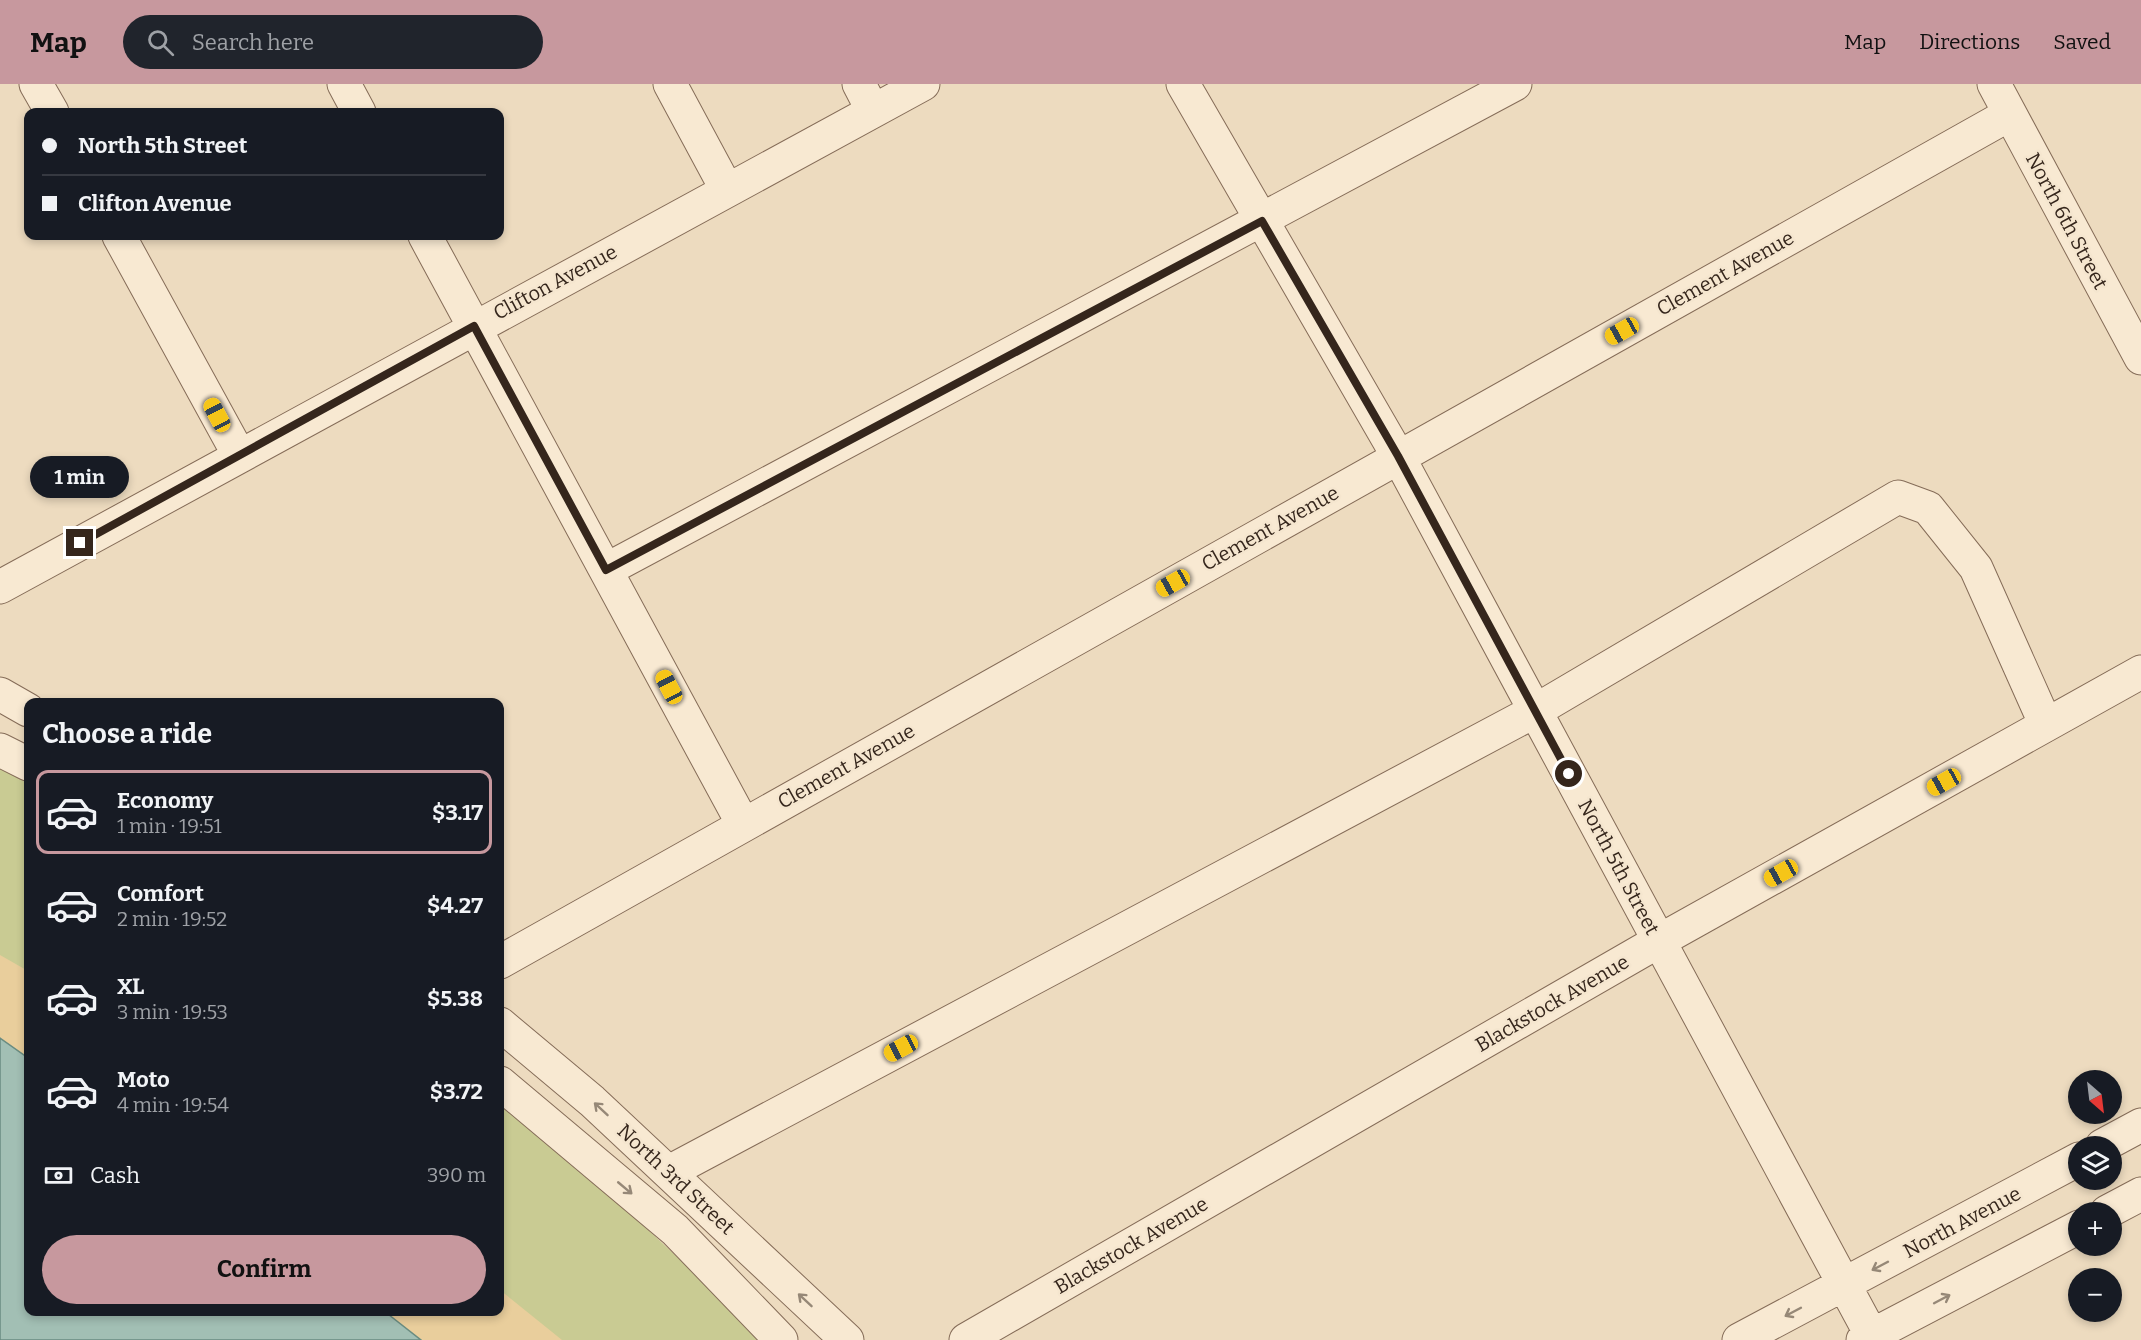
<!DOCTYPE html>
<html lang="en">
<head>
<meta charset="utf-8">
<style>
	:root { --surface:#171b24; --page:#20242c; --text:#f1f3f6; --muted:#9ea1a6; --line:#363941; --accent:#c7989e }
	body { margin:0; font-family:Bitter,serif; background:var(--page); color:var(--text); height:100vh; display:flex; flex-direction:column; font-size:22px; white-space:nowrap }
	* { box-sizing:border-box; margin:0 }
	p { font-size:20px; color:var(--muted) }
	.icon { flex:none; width:33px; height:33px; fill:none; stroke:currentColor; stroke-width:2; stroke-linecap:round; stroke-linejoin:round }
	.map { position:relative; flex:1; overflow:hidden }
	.drawer { position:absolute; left:24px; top:614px; width:480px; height:618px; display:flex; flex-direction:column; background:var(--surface); border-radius:12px; box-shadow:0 3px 9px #0003 }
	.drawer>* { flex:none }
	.banner { position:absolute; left:24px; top:24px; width:480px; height:132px; border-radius:12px; box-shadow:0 3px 9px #0003; display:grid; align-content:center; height:132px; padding:0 18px; background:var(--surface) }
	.needle { width:39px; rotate:152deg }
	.fabs { position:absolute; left:2068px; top:986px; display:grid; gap:12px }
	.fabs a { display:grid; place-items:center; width:54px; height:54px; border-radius:50%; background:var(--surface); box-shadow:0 3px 9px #0003; font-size:30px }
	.end { position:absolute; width:27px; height:27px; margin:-14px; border:8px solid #35261c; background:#fff; box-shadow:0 0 0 3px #fff }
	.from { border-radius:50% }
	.bubble { position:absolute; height:42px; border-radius:21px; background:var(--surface); box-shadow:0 3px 9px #0003; font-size:20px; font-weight:700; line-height:42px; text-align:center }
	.car { position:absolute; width:18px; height:36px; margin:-18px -9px; border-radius:8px; box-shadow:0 0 4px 2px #0007; background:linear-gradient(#f5c518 24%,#345 0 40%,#f5c518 0 76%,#345 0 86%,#f5c518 0) }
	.banner b { display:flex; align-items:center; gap:21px; height:57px; font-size:22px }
	.banner b+b { border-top:2px solid var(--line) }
	.banner i { width:15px; height:15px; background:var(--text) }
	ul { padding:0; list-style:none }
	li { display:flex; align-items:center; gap:18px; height:84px; margin:0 12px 9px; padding:0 6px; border:3px solid transparent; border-radius:12px }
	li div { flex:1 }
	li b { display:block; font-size:22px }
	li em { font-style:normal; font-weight:700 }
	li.current { border-color:var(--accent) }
	li>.icon { width:54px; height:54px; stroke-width:1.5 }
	h2 { padding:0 18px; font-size:27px; line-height:72px }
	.pay { display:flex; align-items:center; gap:15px; height:66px; padding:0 18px; font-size:22px }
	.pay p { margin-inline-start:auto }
	.primary-button { display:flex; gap:12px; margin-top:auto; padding:12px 18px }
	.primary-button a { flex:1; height:69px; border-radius:36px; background:var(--accent); color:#111; font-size:24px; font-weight:700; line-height:69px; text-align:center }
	header { display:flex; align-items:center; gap:36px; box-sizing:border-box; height:84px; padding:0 30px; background:var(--accent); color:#111 }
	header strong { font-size:28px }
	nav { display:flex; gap:33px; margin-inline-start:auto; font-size:21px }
	.search { width:420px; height:54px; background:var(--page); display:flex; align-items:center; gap:15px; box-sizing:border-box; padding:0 21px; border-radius:33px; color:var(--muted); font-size:22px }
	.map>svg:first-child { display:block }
</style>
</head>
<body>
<header>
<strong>Map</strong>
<div class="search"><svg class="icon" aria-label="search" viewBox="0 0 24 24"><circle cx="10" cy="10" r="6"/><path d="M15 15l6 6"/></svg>Search here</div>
<nav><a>Map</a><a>Directions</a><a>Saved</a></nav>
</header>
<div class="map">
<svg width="2141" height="1256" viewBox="0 0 2141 1256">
	<rect width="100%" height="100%" fill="#eddbbf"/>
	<path fill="#c9cb93" d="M0 681 28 697V974L0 954Z
		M500 1017C592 1092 678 1172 763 1256H421L500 1227Z"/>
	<path fill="#e9ce9c" d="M0 871 28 887V974L0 954Z
		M500 1206 562 1256H421L384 1227H500Z"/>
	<path fill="#a2bfb4" stroke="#6a8c81" stroke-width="1.5" d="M0 954 28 974V1227H384L421 1256H0Z"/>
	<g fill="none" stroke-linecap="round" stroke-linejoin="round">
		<g stroke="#856c58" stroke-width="35">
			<path id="minor" d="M36 0 52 28
				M344 0 359 28
				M670 0 727 106
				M859 0 873 27
				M1183 0 1398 372 1874 1256
				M1994 0 2141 274
				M119 152 239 371
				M425 152 743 740
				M606 486 1515 0
				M0 503 923 0
				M0 610 28 626
				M0 666 28 680
				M500 878 2010 30
				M500 940 592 1017 847 1256
				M500 999 675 1146 781 1256
				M2102 1062 2141 1041
				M669 1088 1535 627 1898 413 1928 424 1976 484 2046 641
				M2107 1128 2141 1110
				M966 1256 1659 857 2141 588
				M1739 1256 2079 1075
				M1863 1256 2079 1143"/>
		</g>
		<use href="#minor" stroke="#f8e9d2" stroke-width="33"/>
	</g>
	<defs><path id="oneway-shaft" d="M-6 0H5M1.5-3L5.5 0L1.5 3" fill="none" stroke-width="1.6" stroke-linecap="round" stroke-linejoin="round" transform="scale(1.5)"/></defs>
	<g stroke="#968877">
		<use href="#oneway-shaft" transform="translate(601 1025) rotate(-137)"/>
		<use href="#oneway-shaft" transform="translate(625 1104) rotate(40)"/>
		<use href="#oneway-shaft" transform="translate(1880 1182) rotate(152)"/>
		<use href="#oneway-shaft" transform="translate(1942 1215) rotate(-28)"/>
		<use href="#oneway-shaft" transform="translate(805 1216) rotate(-137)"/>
		<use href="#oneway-shaft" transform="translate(1793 1228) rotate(152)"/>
	</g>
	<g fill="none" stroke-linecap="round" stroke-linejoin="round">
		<path stroke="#35261c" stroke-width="8" d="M80 459 474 242 606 486 1262 137 1398 372 1569 690"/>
	</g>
	<g text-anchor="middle" stroke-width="5" stroke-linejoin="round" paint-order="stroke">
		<g font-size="20" fill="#35261c" stroke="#f5e6cf">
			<text transform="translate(2067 137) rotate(62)" y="7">North 6th Street</text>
			<text transform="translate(1725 189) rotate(-29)" y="7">Clement Avenue</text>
			<text transform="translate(555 198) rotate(-28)" y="7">Clifton Avenue</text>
			<text transform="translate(1270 444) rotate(-29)" y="7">Clement Avenue</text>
			<text transform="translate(846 682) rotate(-29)" y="7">Clement Avenue</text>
			<text transform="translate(1619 783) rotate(62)" y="7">North 5th Street</text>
			<text transform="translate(1552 919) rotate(-30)" y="7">Blackstock Avenue</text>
			<text transform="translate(676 1095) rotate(43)" y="7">North 3rd Street</text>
			<text transform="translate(1962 1138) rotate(-28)" y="7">North Avenue</text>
			<text transform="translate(1131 1161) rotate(-30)" y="7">Blackstock Avenue</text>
		</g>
	</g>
</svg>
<div class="fabs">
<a><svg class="needle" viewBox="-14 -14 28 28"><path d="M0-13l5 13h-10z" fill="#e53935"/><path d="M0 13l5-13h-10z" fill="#9ea1a6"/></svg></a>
<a><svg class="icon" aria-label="layers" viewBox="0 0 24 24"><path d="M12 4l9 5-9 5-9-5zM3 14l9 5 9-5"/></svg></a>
<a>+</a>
<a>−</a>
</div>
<i class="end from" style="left:1569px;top:690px"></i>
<i class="end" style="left:80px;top:459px"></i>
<div class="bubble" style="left:30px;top:372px;width:99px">1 min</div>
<i class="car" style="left:1622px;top:247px;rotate:241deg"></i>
<i class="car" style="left:217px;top:331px;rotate:332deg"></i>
<i class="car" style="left:1173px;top:499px;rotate:241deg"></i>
<i class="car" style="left:669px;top:603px;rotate:332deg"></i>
<i class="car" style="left:1944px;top:698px;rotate:241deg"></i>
<i class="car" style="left:1781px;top:789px;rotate:241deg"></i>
<i class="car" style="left:901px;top:964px;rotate:242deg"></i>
<div class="banner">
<b><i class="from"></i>North 5th Street</b>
<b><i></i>Clifton Avenue</b>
</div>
<section class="drawer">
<h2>Choose a ride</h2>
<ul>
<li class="current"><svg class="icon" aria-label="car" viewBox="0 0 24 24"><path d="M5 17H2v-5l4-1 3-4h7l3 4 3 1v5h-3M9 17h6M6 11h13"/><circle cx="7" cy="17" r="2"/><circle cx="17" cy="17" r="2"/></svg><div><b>Economy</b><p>1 min · 19:51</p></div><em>$3.17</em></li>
<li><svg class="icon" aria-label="car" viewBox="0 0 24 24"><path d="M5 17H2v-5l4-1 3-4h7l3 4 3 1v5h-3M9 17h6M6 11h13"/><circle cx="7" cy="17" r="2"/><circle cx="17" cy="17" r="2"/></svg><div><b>Comfort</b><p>2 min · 19:52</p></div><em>$4.27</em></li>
<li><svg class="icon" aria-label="car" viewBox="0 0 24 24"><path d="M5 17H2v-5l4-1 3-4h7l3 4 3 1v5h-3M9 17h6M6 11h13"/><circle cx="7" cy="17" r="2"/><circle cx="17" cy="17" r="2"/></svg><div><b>XL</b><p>3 min · 19:53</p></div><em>$5.38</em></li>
<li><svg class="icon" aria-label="car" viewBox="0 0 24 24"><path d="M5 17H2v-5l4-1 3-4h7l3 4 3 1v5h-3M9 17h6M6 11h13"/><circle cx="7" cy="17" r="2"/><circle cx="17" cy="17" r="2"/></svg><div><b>Moto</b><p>4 min · 19:54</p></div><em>$3.72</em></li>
</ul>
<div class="pay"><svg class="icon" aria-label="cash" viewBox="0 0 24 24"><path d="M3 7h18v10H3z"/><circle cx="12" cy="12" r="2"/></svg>Cash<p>390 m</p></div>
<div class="primary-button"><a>Confirm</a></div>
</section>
</div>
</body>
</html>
